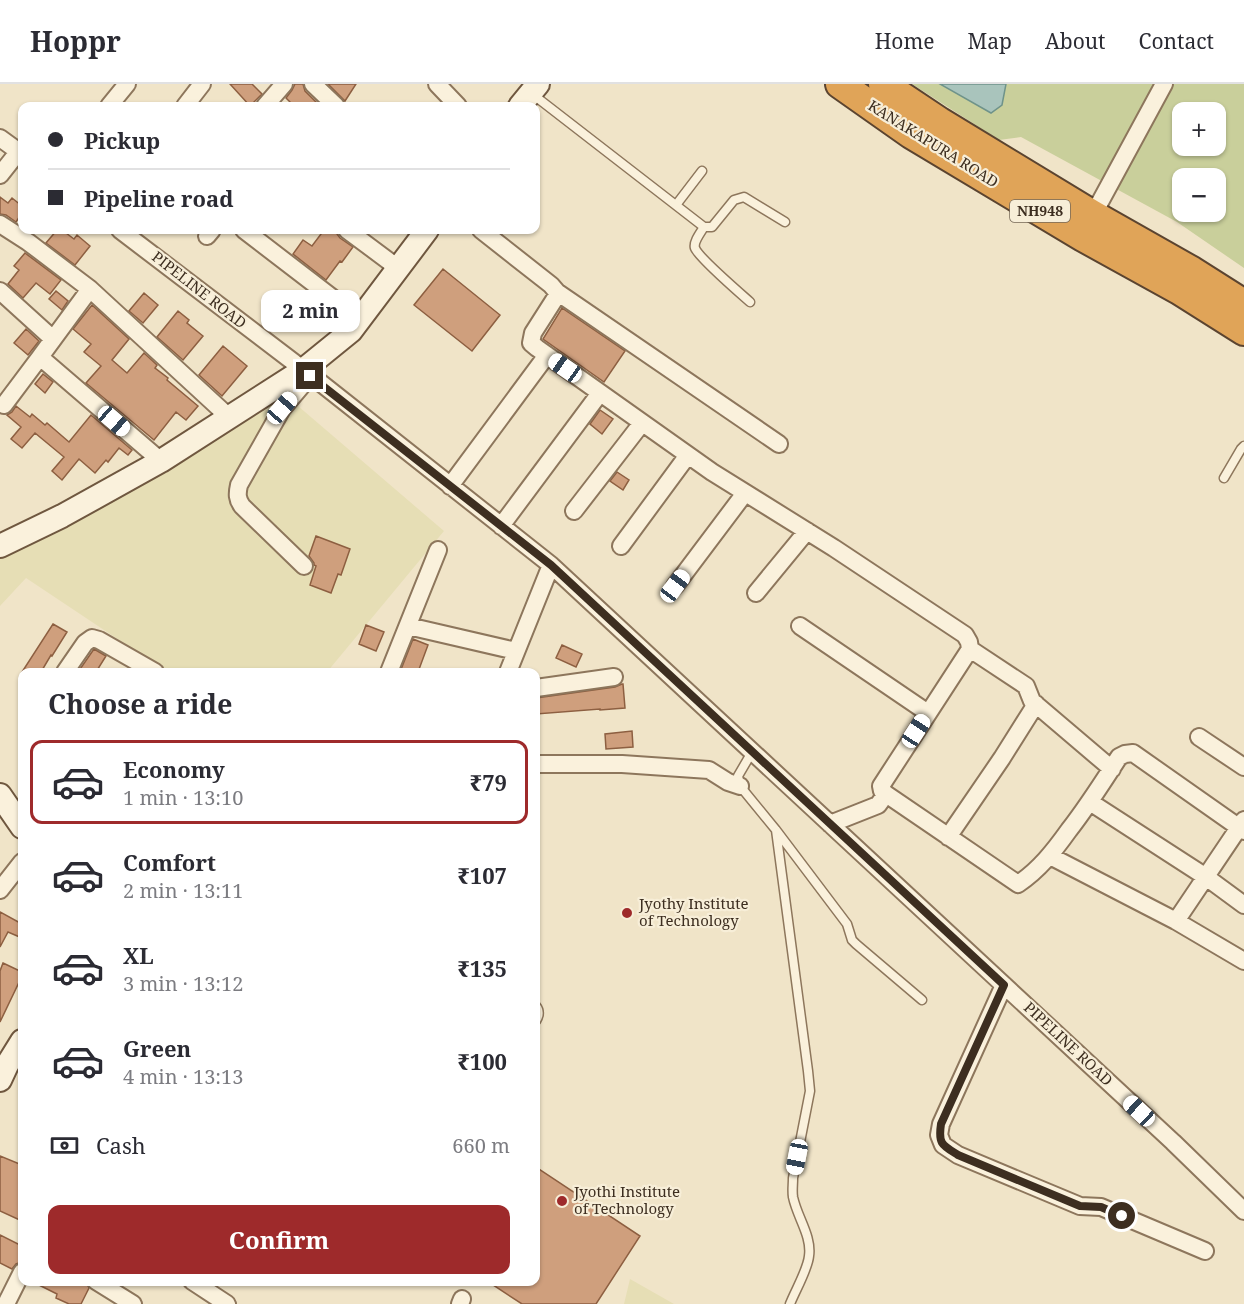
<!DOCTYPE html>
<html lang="en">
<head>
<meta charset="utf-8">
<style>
	:root { --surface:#fff; --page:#f7f7f7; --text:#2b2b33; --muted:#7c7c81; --line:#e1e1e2; --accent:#9e2a2b }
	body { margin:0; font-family:"Noto Serif",serif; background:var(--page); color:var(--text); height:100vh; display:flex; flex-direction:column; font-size:22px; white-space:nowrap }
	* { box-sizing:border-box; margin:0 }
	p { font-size:20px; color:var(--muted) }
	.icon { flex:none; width:33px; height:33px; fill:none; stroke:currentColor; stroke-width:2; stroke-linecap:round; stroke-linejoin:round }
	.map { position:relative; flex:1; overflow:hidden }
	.sheet { position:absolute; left:18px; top:584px; width:522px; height:618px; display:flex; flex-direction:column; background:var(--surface); border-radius:12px; box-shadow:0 2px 4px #0004 }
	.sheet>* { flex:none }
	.top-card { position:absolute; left:18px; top:18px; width:522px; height:132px; border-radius:12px; box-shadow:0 2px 4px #0004; display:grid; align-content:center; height:132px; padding:0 30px; background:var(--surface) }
	.tools { position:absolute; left:1172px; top:18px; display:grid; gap:12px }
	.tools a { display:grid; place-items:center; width:54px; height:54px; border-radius:12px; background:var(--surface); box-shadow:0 2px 4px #0004; font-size:30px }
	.end { position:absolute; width:27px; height:27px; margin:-14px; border:8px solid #3d2e20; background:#fff; box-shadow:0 0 0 3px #fff }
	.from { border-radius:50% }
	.bubble { position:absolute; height:42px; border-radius:12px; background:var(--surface); box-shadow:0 2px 4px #0004; font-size:20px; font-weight:700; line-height:42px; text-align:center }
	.car { position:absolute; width:18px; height:36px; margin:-18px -9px; border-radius:8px; box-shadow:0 0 4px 2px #0007; background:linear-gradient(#fff 24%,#345 0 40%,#fff 0 76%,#345 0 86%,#fff 0) }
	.top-card b { display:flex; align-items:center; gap:21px; height:57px; font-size:22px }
	.top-card b+b { border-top:2px solid var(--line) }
	.top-card i { width:15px; height:15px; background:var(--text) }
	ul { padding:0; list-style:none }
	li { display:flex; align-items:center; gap:18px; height:84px; margin:0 12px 9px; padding:0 18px; border:3px solid transparent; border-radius:12px }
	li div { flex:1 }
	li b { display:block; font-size:22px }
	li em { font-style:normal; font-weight:700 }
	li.current { border-color:var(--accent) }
	li>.icon { width:54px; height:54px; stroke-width:1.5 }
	h2 { padding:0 30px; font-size:27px; line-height:72px }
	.pay { display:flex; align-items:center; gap:15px; height:66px; padding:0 30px; font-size:22px }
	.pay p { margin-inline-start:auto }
	.action { display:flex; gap:12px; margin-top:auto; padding:12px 30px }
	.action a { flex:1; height:69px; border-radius:12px; background:var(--accent); color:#fff; font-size:24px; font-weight:700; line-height:69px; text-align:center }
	header { display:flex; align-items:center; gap:36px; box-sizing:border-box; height:84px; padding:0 30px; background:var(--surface); border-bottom:2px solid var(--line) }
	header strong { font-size:28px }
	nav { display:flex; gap:33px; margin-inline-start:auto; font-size:21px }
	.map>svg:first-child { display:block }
</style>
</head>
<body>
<header>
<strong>Hoppr</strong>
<nav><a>Home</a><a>Map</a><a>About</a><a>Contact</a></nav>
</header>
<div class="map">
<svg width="1244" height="1220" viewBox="0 0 1244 1220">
	<rect width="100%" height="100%" fill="#f0e4c8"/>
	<path fill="#e6deb5" d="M284 310 444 447 327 588H167L26 494 0 522V469Z
		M630 1195 674 1220H624Z"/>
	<path fill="#c9cf9b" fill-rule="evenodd" d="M912 0H1244V184L1177 138 1021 53 999 56ZM1182 28H1215V62H1182ZM1182 94H1215V128H1182Z"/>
	<path fill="#a9c4bc" stroke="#6f938a" stroke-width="1.5" d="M940 0H1006L1002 21 991 29Z"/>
	<path fill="#cf9f7d" stroke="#8d5f41" stroke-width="1.5" d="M230 0H252L262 10 250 22Z
		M295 0H303L305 7 318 20 315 22H294L286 14 292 6Z
		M328 0H356L345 17Z
		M0 113 8 119 12 114 22 122V129L16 138 6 131 0 130Z
		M57 146H62L74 155 77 151 90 162 75 181 46 159Z
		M324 146H337V150L340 154 353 163 342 178 340 177 326 196 293 170 303 156 312 162Z
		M25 169 61 196 50 210 36 199 23 214 8 200 19 186 14 182Z
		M443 185 500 231 472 267 414 221Z
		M56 207 68 217 62 226 49 215Z
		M144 209 158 221 143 239 129 227Z
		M92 221 129 255 112 276 127 289 144 269 157 281 155 284 168 294 167 296 198 322 186 336 176 328 154 356 86 299 101 282 84 268 91 260 73 245Z
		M562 224 625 267 604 298 543 255Z
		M178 227 189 236 187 239 203 252 183 276 157 253Z
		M26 245 39 257 28 271 14 259Z
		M223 262 247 282 222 312 199 291Z
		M43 290 53 298 45 309 35 300Z
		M16 322 30 333 32 330 45 341 47 339 69 358 91 331 132 366 128 371 119 364 108 378 106 376 95 389 79 375 62 396 52 387 64 373 35 349 22 364 11 355 21 343 7 331 12 328Z
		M600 326 613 335 602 350 590 340Z
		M617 388 629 396 623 406 610 397Z
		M316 452 350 465 341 491 338 490 331 509 310 501 316 482 314 481V479L309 472Z
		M53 540 67 548 52 572 51 571 41 588H22Z
		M366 541 384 548 376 567 359 560Z
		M413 555 428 561 418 588H400Z
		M562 561 582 570 576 583 556 574Z
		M94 565 106 572 96 588H78Z
		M622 600H623L625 624 600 626V625L536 630V614L615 603Z
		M632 647 633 663 606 665 605 650Z
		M0 828 22 840V854L8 848 0 863Z
		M3 879 22 888V892L0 938V887Z
		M0 1072 22 1081V1137L0 1127Z
		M536 1083 640 1152 596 1220H522L487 1197H536Z
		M0 1151 22 1162V1178L16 1180 12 1185 0 1179Z
		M31 1197H86L89 1204 81 1220H69L56 1214 57 1210Z"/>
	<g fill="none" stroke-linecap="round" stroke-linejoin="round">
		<g stroke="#8d765c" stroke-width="11">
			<path id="lane" d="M531 9 704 143H712L734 116 744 113 785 138
				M676 121 702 87
				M704 143C701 148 693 158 695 164 698 173 741 210 750 218
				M1224 394 1241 365 1244 362
				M752 668 738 692 740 702 776 746 847 840 852 856 856 860 922 916
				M776 746 808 987 810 1007 793 1094C793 1101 792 1107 793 1113 797 1133 812 1152 809 1172 808 1185 795 1207 790 1220
				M536 922C540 927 539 932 536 937"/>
		</g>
		<g stroke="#8d765c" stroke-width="20">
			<path id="street" d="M313 0 336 22
				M437 0 458 22
				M109 22 127 0
				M185 22 202 0
				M265 22 284 0
				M0 54 22 70
				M0 91 19 67
				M1093 131 1164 0
				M0 140 28 158 90 205 230 334
				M120 146 317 296 551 481 1173 1058 1244 1127
				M244 146 360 235
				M347 146 398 184
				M481 146 551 201 557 208 556 213 533 249 531 259 537 264 712 388 834 464 965 551 969 558 970 565 881 702 882 707 886 710 1018 800C1039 786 1054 767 1069 746 1087 723 1103 698 1119 673L1125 670 1133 669 1244 747
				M207 152 212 146
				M90 205 40 273 161 377
				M0 207 53 255
				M557 208 779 360
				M4 321 40 273
				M450 402 547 271
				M574 427 642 339
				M501 442 600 309
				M621 462 688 371
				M304 482 242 422C237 415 237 410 239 401L282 325 310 292
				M675 502 745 409
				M756 509 807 447
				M408 542 516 567
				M800 542 928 629
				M970 565 1026 602 1032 617 1112 685
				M65 588 85 559 92 554 99 556 155 588
				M389 588 438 466
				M508 588 551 481
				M536 604 614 593
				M1199 653 1244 683
				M536 680H622L709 686 728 698 740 702
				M1090 718 1206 793 1244 821
				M830 740 878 721 886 710
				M948 753 1002 674 1036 620
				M1050 772 1176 837 1244 877
				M0 806 22 778
				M1176 837 1244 736
				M1004 901 941 1040 939 1051 943 1061 958 1071 1080 1122 1101 1123 1205 1167
				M96 1197 133 1220
				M192 1197 227 1220
				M6 1220 22 1188
				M460 1220 462 1215"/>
		</g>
		<g stroke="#6f573f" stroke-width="26">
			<path id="secondary" d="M520 22 538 0
				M0 462 62 432 161 377 303 286 351 247 427 146
				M0 711 22 743
				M0 996 7 981 22 957"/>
		</g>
		<g stroke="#5b4430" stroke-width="32">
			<path id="highway" d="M840 0 911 50 1083 153 1179 206 1244 247
				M883 0 940 38 1093 131 1192 187 1244 220"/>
		</g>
		<use href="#lane" stroke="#faf1dc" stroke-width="8"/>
		<use href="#street" stroke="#faf1dc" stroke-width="16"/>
		<use href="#secondary" stroke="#faf1dc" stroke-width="22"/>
		<use href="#highway" stroke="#e0a458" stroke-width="28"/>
	</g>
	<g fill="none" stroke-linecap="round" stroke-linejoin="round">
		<path stroke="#3d2e20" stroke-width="8" d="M310 292 551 481 1004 901 941 1040C938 1060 942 1061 958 1071L1080 1122 1101 1123 1122 1132"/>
	</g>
	<g fill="#9e2a2b" stroke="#f7eed8" stroke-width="2">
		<circle cx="627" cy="829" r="6"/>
		<circle cx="562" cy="1117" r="6"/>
	</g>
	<g text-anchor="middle" stroke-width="4.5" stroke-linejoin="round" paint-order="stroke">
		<rect fill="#f7eed8" stroke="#756857" stroke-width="1.5" x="1010" y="116" width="60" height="22" rx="4.5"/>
		<g font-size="14" font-weight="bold" fill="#3d2e20">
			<text x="1040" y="132">NH948</text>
		</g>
		<g font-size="15" fill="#3d2e20" stroke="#f7eed8">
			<text transform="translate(933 60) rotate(32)" y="5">KANAKAPURA ROAD</text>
			<text transform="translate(199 206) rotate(38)" y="5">PIPELINE ROAD</text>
			<text transform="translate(1068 960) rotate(43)" y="5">PIPELINE ROAD</text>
		</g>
		<g font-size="15" fill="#3d2e20" stroke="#f7eed8" text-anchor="start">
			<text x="639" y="825">Jyothy Institute<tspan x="639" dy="17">of Technology</tspan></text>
			<text x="574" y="1113">Jyothi Institute<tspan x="574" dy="17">of Technology</tspan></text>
		</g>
	</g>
</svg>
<div class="tools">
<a>+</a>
<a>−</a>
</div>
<i class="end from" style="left:1122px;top:1132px"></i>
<i class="end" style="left:310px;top:292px"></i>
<div class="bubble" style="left:261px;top:206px;width:99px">2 min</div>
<i class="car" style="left:565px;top:284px;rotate:305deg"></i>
<i class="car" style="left:282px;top:324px;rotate:41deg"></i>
<i class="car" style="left:114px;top:337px;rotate:131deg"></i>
<i class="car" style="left:675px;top:502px;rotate:37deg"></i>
<i class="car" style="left:916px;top:647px;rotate:33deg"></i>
<i class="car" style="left:1139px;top:1027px;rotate:313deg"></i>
<i class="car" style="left:797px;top:1073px;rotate:191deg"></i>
<div class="top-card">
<b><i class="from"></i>Pickup</b>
<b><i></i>Pipeline road</b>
</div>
<section class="sheet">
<h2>Choose a ride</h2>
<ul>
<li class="current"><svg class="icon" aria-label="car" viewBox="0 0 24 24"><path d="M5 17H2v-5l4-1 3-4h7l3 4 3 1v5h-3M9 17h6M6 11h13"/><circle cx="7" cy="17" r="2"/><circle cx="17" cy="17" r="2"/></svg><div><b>Economy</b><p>1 min · 13:10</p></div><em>₹79</em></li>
<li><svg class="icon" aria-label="car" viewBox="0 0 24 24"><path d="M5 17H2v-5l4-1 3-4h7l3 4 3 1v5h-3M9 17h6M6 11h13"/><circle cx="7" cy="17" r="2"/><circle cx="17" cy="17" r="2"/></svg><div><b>Comfort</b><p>2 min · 13:11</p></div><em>₹107</em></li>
<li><svg class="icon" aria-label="car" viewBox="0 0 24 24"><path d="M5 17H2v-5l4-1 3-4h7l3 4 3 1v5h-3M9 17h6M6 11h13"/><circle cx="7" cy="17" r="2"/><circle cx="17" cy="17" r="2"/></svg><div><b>XL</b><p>3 min · 13:12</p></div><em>₹135</em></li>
<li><svg class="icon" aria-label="car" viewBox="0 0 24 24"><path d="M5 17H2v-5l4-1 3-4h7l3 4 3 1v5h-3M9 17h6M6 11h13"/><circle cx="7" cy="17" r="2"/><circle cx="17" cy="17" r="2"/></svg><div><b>Green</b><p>4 min · 13:13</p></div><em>₹100</em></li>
</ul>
<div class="pay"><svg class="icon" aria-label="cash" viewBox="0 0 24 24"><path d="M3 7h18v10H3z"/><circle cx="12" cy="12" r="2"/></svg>Cash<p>660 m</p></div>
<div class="action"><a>Confirm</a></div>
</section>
</div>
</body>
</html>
